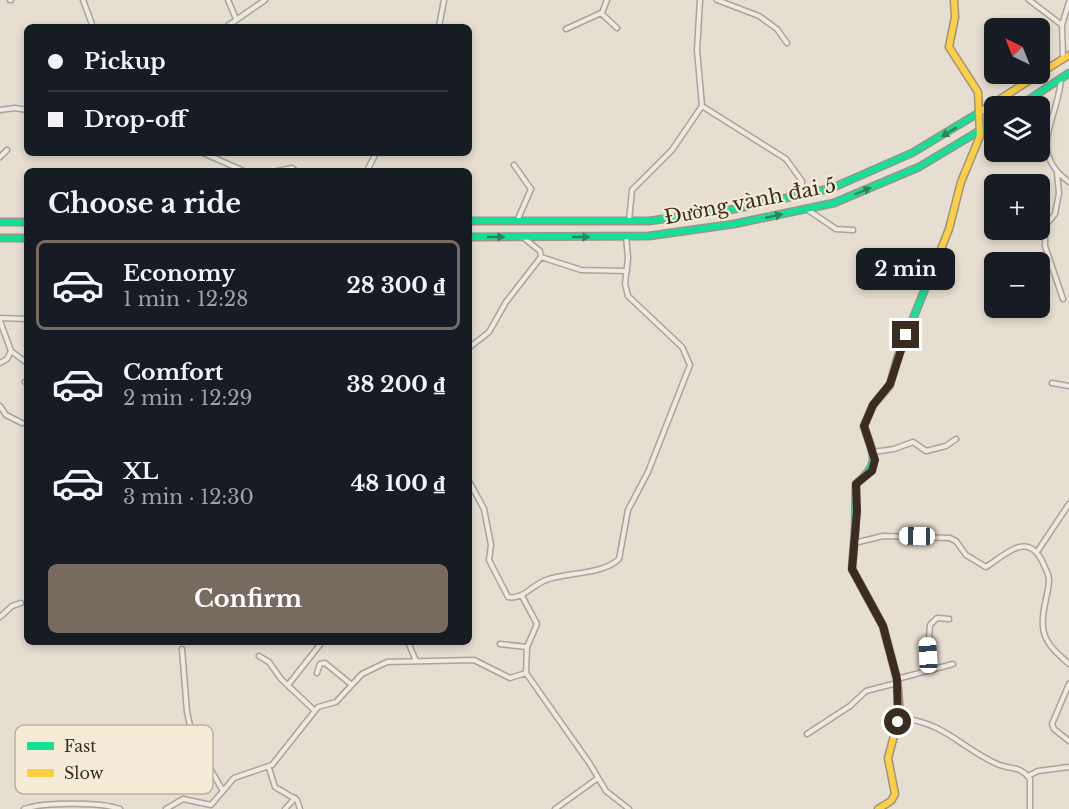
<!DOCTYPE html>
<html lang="en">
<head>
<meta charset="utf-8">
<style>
	:root { --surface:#171b24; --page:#242831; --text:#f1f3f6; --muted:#9ea1a6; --line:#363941; --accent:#776a5e }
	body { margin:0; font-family:"Libre Baskerville",serif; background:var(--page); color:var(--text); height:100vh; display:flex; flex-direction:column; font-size:22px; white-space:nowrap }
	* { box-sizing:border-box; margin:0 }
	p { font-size:20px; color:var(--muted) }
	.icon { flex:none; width:33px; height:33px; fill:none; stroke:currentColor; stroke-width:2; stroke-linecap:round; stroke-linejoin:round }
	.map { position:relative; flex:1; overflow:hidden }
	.details { position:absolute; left:24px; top:168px; width:448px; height:477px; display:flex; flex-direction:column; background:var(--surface); border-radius:9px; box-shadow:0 3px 9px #0003 }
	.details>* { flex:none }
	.guide { position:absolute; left:24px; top:24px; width:448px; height:132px; border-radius:9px; box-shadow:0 3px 9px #0003; display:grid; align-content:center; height:132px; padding:0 24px; background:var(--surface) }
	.needle { width:39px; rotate:317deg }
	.tools { position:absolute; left:984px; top:18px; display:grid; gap:12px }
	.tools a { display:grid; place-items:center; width:66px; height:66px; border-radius:9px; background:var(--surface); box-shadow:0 3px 9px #0003; font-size:30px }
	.end { position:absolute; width:27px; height:27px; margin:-14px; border:8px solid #3b2b20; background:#fff; box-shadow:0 0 0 3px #fff }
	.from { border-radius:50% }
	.bubble { position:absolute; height:42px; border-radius:9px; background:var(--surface); box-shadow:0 3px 9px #0003; font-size:20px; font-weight:800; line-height:42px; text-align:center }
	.car { position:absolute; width:18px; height:36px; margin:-18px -9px; border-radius:8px; box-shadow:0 0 4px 2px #0007; background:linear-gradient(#fff 24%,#345 0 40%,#fff 0 76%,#345 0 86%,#fff 0) }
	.guide b { display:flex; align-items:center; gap:21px; height:57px; font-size:22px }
	.guide b+b { border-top:2px solid var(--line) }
	.guide i { width:15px; height:15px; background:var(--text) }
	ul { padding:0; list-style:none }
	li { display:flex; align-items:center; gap:18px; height:90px; margin:0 12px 9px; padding:0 12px; border:3px solid transparent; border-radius:9px }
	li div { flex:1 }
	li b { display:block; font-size:22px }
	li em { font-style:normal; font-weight:800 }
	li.active { border-color:var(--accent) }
	li>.icon { width:54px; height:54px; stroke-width:1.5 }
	h2 { padding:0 24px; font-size:27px; line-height:72px }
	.primary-button { display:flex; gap:12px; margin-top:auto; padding:12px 24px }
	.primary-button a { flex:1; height:69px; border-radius:9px; background:var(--accent); color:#fff; font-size:24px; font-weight:800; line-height:69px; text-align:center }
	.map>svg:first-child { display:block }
</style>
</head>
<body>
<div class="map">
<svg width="1069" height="809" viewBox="0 0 1069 809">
	<rect width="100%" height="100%" fill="#e6ded0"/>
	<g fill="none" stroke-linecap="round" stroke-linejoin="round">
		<g stroke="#aca398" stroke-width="7">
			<path id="street" d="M10 0H11
				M83 0 93 27
				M228 0 236 19
				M717 0 759 16 777 29 787 43
				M1029 0 1062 25
				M602 13 607 0
				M226 27 265 0
				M439 27 444 0
				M566 29 601 13 617 28
				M1063 59 1062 25 1069 2
				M1061 80C1057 122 1027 151 1069 182
				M702 106 786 159 802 181V194
				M0 110 15 108 27 110
				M203 153 244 171
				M0 157 7 150
				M514 165 531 189 517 221
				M277 171 292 168 296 171
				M367 171 376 153
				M1057 173 1059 193 1055 214 1045 226V246L1063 299
				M808 210 836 229 853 230
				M629 221 632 190 672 150 702 106 697 50 700 0
				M541 257 581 270 627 271
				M0 318 27 319
				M0 321 11 351 7 359 0 363
				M470 347 489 332 506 302 541 257 540 251 524 238
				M11 351 27 363
				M25 382 27 381
				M1052 383 1069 386
				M0 406 6 415 22 423
				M873 452 894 449 913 442 926 451 946 446 956 439
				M470 483 484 509 491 545 489 560 508 597C523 600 532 585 546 580 567 572 602 575 619 559L628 510 648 472 690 365 682 347 628 296 625 284 628 258 626 236
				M854 543 883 536 950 538 956 541 966 555 986 567C1004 556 1028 529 1043 563 1045 568 1049 574 1049 580 1049 594 1041 610 1043 627 1044 643 1058 654 1069 664
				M1037 552 1069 504
				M522 596 537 624 527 647 526 673 590 764 606 791 629 809
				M0 617 12 606 21 603
				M408 642 416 661
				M500 644 527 647
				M182 649 187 712 193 739 223 791
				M259 656 269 662 281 679 314 710
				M933 670 928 655 930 625 937 618 949 619
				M317 673 320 664 325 663 352 685
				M897 679 953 664
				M1069 684 1052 724 1054 729 1069 741
				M288 685 322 642
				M900 718C944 722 960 747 997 764 1010 770 1020 765 1030 779V809
				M807 734 850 706 866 691 897 683
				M269 768 275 787 297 800 300 809
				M1028 776 1038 771 1069 767
				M24 809C45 802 100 802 120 809
				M166 809 183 799 211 805 234 778 272 765 318 707 336 702 362 674 387 662 474 660 510 678 526 673
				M285 809 295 798
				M555 809 598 778"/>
		</g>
		<g stroke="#9b9388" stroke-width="9">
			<path id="fast" d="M1019 106 1069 73
				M470 221H649L735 209 832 188 912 153 980 112
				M0 222H27
				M470 237 649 236 734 224 834 203 919 167 994 122
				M0 238H27
				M855 532 856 484C882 462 873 455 864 426L873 405 890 385 898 356 939 254"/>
		</g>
		<g stroke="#9b9388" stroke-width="9">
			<path id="slow" d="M980 112 1069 55
				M939 254 949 229 961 182 980 136 978 92 949 47 955 17 954 0
				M855 532 852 569 883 626 897 679 900 714 888 758 895 794 891 801 878 809"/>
		</g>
		<use href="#street" stroke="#eee9e2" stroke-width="4"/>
		<use href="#fast" stroke="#16e098" stroke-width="6"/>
		<use href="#slow" stroke="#ffcf43" stroke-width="6"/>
	</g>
	<defs><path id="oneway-solid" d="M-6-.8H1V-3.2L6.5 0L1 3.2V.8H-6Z" transform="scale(1.5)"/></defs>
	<g fill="#28865c">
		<use href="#oneway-solid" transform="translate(949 132) rotate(149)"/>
		<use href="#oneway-solid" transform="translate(863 191) rotate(-23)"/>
		<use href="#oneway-solid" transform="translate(774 216) rotate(-12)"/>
		<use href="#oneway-solid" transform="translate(496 237)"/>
		<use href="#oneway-solid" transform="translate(581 237)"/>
	</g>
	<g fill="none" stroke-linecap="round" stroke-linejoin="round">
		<path stroke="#3b2b20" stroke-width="8" d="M898 722 897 679 883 626 852 569 857 511 856 484 872 471 875 460 864 426 873 405 890 384 906 335"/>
	</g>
	<g text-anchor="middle" stroke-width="4.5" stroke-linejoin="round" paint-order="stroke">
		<g font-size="20" fill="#3b2b20" stroke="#f6ebd7">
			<text transform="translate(750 201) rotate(-11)" y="7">Đường vành đai 5</text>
		</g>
	</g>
	<rect x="15" y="725" width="198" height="69" rx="9" fill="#f6ebd7" stroke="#beb1a0" stroke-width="1.5"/>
	<rect x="27" y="742" width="27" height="8" fill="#16e098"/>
	<rect x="27" y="769" width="27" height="8" fill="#ffcf43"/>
	<g font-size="16" fill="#3b2b20">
		<text x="64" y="752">Fast</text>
		<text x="64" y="779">Slow</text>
	</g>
</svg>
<div class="tools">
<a><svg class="needle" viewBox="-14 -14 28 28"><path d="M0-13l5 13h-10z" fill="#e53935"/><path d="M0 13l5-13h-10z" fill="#9ea1a6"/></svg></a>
<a><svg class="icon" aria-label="layers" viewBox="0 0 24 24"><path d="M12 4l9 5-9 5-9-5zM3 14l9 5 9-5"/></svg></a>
<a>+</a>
<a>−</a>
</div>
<i class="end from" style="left:898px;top:722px"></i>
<i class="end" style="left:906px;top:335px"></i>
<div class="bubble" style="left:856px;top:248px;width:99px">2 min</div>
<i class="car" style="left:917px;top:536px;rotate:271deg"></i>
<i class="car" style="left:928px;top:655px;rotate:357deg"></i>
<div class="guide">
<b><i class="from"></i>Pickup</b>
<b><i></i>Drop-off</b>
</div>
<section class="details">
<h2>Choose a ride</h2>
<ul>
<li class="active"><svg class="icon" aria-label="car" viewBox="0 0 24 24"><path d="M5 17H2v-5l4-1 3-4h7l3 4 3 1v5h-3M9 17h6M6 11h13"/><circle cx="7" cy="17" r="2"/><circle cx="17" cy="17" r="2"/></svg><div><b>Economy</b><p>1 min · 12:28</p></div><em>28 300 ₫</em></li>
<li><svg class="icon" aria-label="car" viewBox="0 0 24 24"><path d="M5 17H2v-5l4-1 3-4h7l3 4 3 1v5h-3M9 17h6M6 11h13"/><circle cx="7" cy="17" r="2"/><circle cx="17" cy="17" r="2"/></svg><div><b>Comfort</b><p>2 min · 12:29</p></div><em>38 200 ₫</em></li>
<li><svg class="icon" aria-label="car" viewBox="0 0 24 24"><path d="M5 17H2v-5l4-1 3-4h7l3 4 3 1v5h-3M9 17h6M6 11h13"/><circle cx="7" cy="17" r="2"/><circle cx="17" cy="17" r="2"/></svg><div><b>XL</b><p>3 min · 12:30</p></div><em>48 100 ₫</em></li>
</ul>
<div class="primary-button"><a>Confirm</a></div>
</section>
</div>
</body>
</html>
